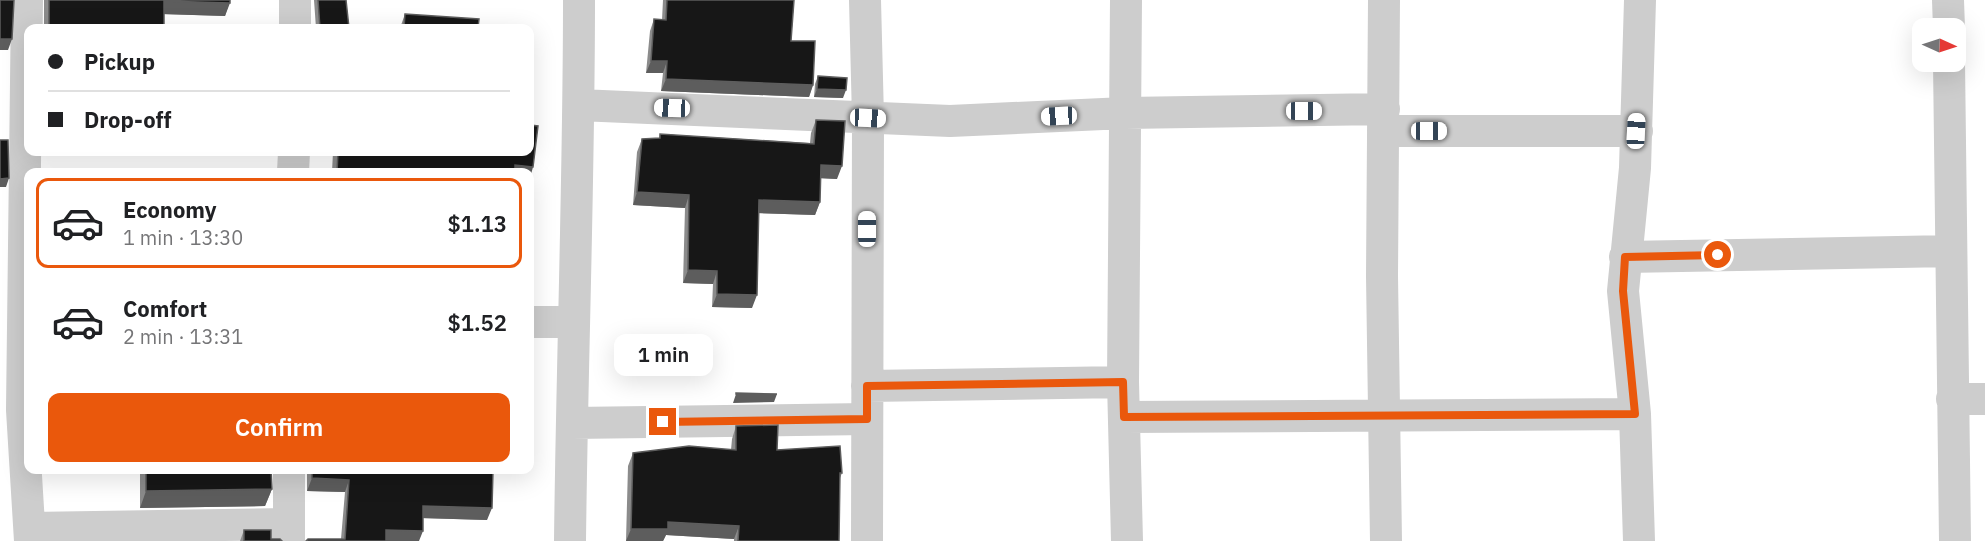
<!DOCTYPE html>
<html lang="en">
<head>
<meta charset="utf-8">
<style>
	:root { --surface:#fff; --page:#f6f6f6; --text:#202124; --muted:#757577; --line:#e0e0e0; --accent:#ea580c }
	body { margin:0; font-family:"IBM Plex Sans",sans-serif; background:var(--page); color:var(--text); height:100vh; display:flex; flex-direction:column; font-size:22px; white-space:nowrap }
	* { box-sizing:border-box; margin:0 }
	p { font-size:20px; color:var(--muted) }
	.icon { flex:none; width:33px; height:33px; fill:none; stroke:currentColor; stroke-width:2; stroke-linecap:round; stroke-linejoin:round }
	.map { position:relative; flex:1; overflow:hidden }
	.side { position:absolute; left:24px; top:168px; width:510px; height:306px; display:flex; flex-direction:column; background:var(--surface); border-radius:12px; box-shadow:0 6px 24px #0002 }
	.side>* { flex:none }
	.hud { position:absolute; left:24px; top:24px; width:510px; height:132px; border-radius:12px; box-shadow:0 6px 24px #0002; display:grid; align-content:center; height:132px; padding:0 24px; background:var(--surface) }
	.needle { width:39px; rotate:93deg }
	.controls { position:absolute; left:1912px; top:18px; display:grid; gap:12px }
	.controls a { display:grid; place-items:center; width:54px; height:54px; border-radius:12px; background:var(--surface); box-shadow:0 6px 24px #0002; font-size:30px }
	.end { position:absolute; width:27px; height:27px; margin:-14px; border:8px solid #ea580c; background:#fff; box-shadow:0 0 0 3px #fff }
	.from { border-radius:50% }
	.bubble { position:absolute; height:42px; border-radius:12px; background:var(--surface); box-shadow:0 6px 24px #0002; font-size:20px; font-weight:600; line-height:42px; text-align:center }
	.car { position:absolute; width:18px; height:36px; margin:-18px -9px; border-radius:8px; box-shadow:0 0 4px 2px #0007; background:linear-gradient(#fff 24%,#345 0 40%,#fff 0 76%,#345 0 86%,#fff 0) }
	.hud b { display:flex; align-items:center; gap:21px; height:57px; font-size:22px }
	.hud b+b { border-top:2px solid var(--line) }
	.hud i { width:15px; height:15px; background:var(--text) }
	ul { padding:10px 0 0; list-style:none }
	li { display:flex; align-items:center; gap:18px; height:90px; margin:0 12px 9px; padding:0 12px; border:3px solid transparent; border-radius:12px }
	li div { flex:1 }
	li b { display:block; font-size:22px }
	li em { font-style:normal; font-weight:600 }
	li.on { border-color:var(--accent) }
	li>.icon { width:54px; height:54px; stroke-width:1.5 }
	.button { display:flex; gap:12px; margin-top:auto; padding:12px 24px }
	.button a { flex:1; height:69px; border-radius:12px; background:var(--accent); color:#fff; font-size:24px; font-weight:600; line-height:69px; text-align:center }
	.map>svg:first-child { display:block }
</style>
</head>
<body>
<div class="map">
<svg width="1985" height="541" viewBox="0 0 1985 541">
	<rect width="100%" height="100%" fill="#fff"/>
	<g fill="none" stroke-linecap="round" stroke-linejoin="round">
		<path stroke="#cdcdcd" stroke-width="32" d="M27 0 22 410 30 541
			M865 0 868 118 867 541
			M1126 0 1123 382 1127 541
			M1384 0 1382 276 1386 541
			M1948 0 1949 28
			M295 28V0
			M1949 62 1955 541
			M579 105 950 121 1125 113 1384 109
			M1383 131H1637
			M293 172 294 152
			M1625 257 1951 251
			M530 322H573
			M867 386 1123 382
			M1952 399H1985
			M1124 417 1635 414
			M572 423 867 419
			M30 528 288 524
			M289 541V470
			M570 541C572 361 579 180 579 0
			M1639 541 1635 414 1623 291 1635 168 1640 0"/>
	</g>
	<path fill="#8b8b8b" d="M44 0H230L225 16 164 14V28H44Z
		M314 0H346L349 28H316Z
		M663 0H794L791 41 813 85 809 97 661 91 663 73H646L650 31 654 19 662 20Z
		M405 14 478 28H400Z
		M818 76 843 98 814 97 815 84Z
		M816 120 837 179 820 178V202L815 215 758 213 752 308 712 307 713 284 683 283 685 208 633 205 637 152 642 139 659 138 660 134 810 143 811 133Z
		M333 152H530V172H332Z
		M736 426 777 450 842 473 840 478 839 541H734V539L666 535 663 541H626L628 466 633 453 731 450 732 439Z
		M140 470H271L272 489 265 506 140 508Z
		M307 470H493L487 520 423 518V531L341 539 345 492 307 491Z
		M244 530 271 539 282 541H240Z"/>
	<path fill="#5d5d5d" d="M164 1 230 3 225 16 160 14Z
		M0 39H12L8 50H0Z
		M651 61H667L663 73H646Z
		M666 79 813 85 809 97 661 91Z
		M817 89 846 90 843 98 814 97Z
		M515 165 533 167 530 178V172H512Z
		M821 165 842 166 837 179 816 178Z
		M9 178 6 187H0V179Z
		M637 192 689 195 685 208 633 205Z
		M759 200 820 202 815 215 754 213Z
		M688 270 717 271 713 284 683 283Z
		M717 294 757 295 752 308 712 307Z
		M736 394H777L774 402 733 403Z
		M312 478 349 480 345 492 307 491Z
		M272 489 265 506 140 508 146 491Z
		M423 506 492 508 487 520 419 518Z
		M668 522 739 526 734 539 666 535 663 541H626L631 529Z
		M386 530 423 531 419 541H382Z"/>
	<path fill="#171717" stroke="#5d5d5d" stroke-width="1.5" d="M0 0H14L12 39H0Z
		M49 0H230V3L164 1V28H49Z
		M318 0H346L349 28H320Z
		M667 0H794L791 41H815L813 85 666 79 667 61H651L654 19 666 20Z
		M405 14 479 19 478 28H404Z
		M818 76 847 78 846 90 817 89Z
		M816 120 845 121 842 166 821 165 820 202 759 200 757 295 717 294V271L688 270 689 195 637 192 642 139 660 138V134L814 144Z
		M530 125 538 126 533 167 515 165V172H337L338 152H530Z
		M0 140H8L9 178 0 179Z
		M736 393 777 394H736Z
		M778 425 777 450 840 446 842 473H840L839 541H738L739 526 668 522V529H631L633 453 689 446 736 450V426Z
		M146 470H271L272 489 146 491Z
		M312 470H493L492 508 423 506V531L386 530V541H306L308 539H345L349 480 312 478Z
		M244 530H271V539H280L282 541H244Z"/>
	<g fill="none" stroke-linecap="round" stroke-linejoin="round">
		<path stroke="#ea580c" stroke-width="8" d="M663 422 867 419V386L1123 382 1124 417 1635 414 1623 291 1625 257 1718 255"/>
	</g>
</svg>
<div class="controls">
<a><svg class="needle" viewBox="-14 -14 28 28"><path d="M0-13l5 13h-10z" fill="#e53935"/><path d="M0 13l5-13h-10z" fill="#757577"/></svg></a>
</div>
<i class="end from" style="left:1718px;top:255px"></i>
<i class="end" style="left:663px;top:422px"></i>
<div class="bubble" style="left:614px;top:334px;width:99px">1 min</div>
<i class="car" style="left:672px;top:108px;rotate:272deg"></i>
<i class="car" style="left:1304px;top:111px;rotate:90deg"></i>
<i class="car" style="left:1059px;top:116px;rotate:267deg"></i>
<i class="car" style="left:868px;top:118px;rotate:93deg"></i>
<i class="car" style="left:1429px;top:131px;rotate:90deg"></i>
<i class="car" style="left:1636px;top:131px;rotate:3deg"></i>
<i class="car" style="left:867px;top:229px;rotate:0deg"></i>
<div class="hud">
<b><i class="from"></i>Pickup</b>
<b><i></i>Drop-off</b>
</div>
<section class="side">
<ul>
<li class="on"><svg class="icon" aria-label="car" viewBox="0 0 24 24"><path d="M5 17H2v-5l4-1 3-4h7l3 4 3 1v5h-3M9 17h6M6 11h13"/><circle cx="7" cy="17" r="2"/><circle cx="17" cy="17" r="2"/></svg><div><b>Economy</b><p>1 min · 13:30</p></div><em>$1.13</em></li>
<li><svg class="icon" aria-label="car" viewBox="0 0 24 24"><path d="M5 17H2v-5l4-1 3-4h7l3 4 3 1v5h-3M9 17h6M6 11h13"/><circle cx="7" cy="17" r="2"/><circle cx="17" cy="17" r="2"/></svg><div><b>Comfort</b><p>2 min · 13:31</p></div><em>$1.52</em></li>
</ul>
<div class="button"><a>Confirm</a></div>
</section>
</div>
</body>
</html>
